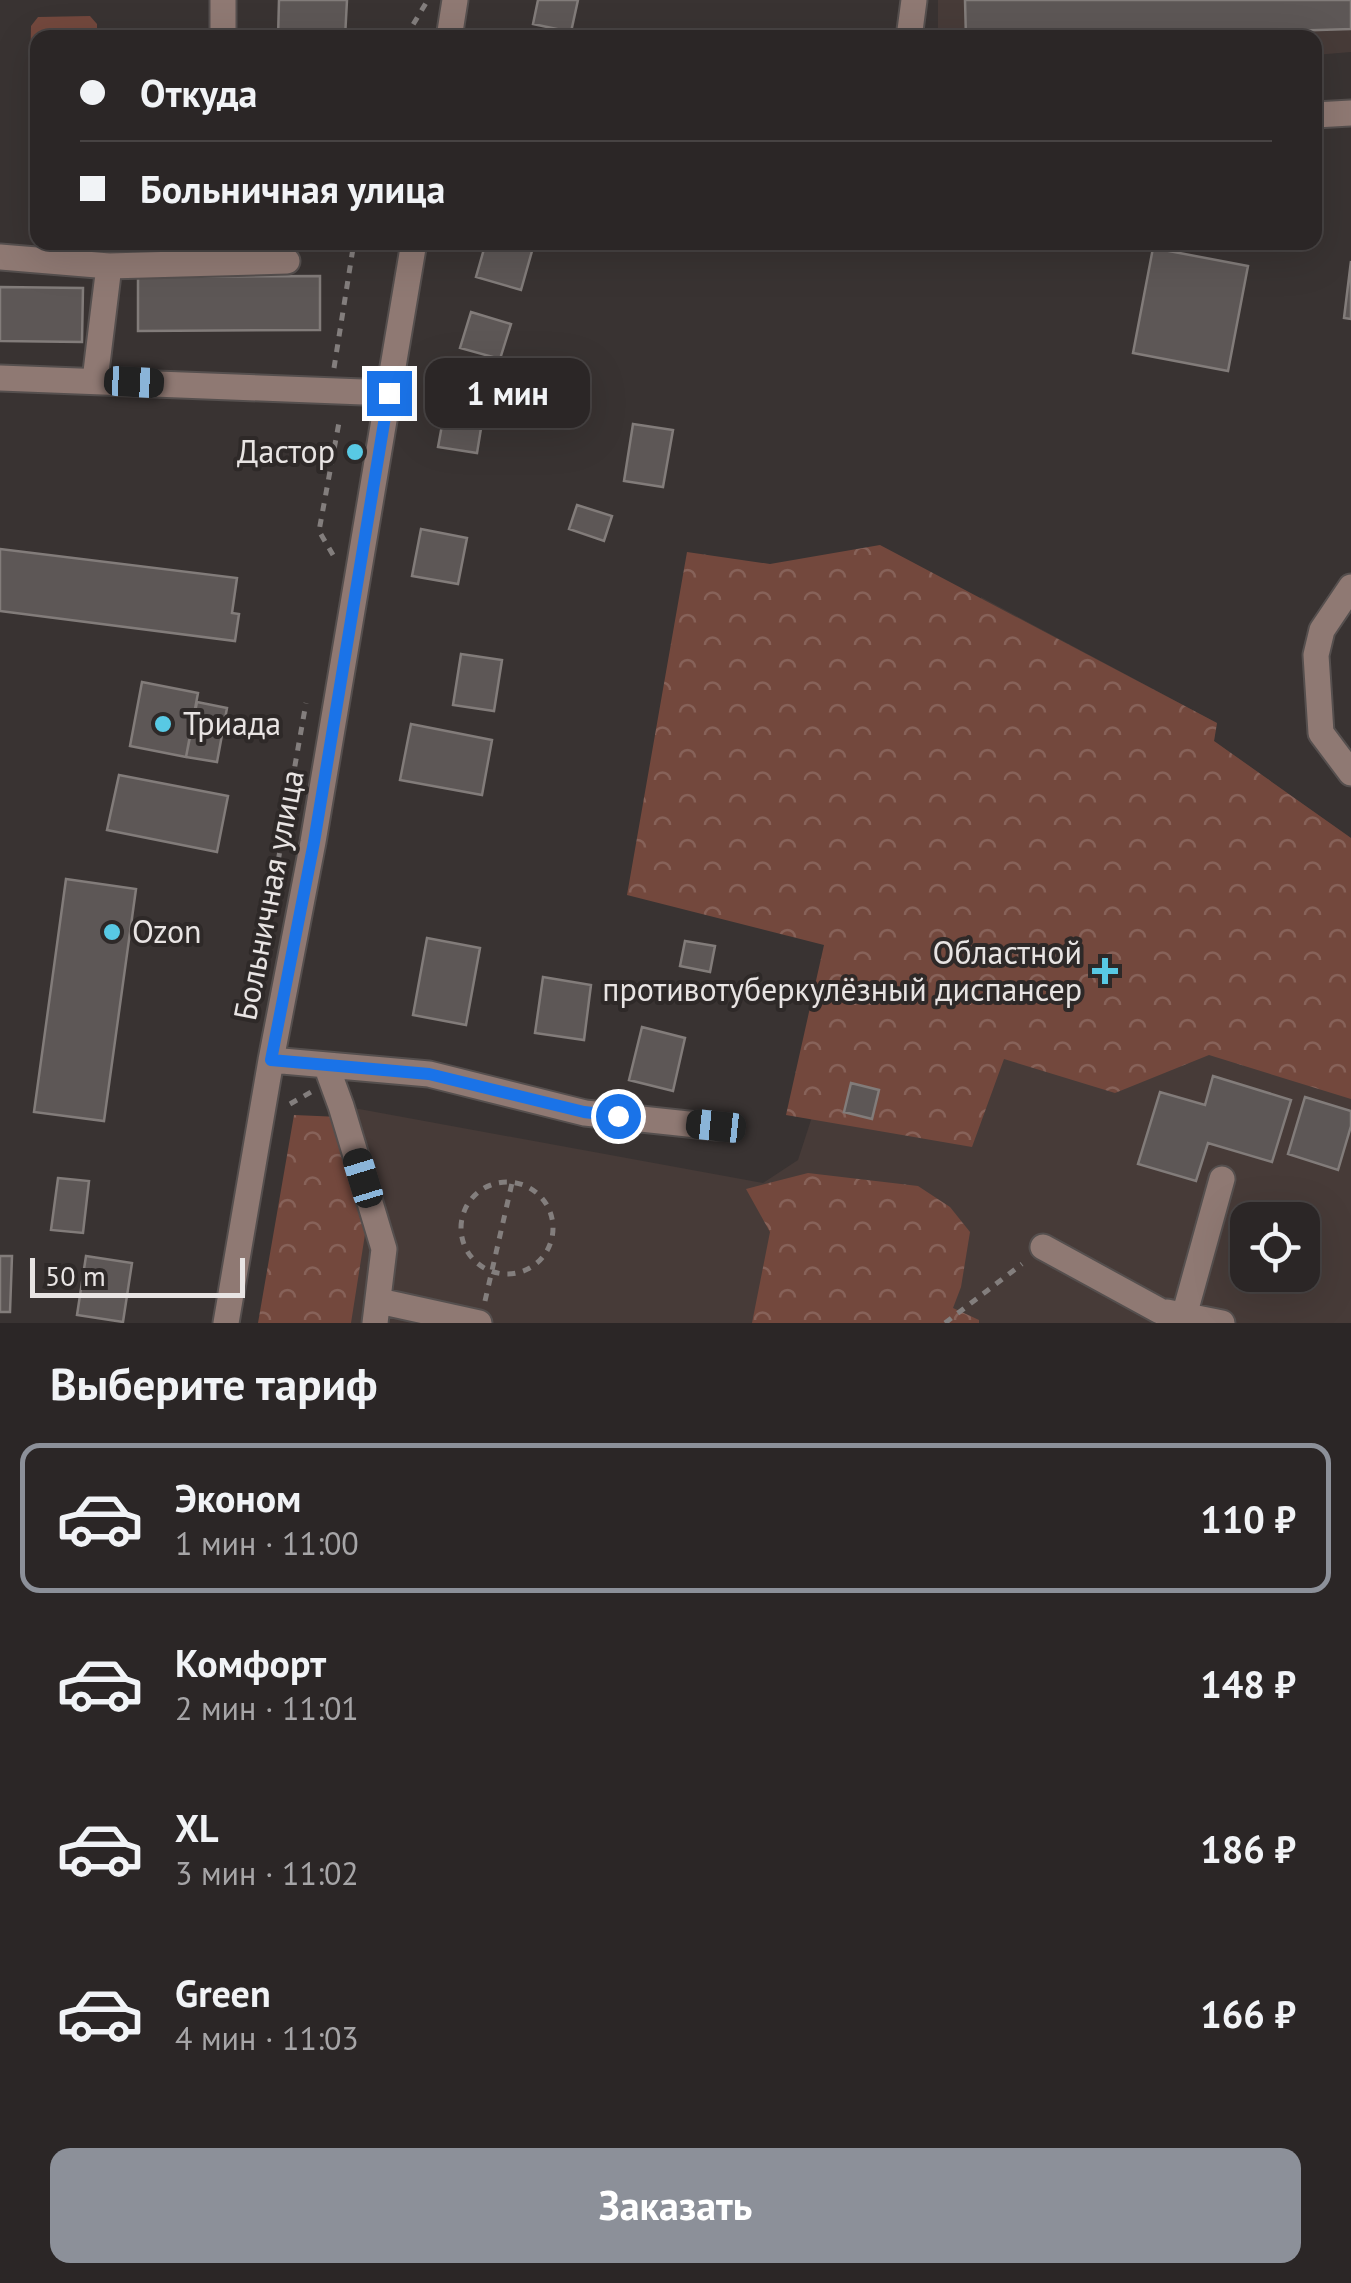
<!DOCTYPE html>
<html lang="ru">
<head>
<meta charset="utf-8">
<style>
	:root { --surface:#2b2626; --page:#332e2e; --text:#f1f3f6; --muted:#a6a5a7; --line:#474343; --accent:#8c9099 }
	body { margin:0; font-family:"PT Sans",sans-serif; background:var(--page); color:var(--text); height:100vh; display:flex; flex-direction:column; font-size:38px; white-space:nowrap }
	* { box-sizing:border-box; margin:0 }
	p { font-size:32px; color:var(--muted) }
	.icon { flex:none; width:55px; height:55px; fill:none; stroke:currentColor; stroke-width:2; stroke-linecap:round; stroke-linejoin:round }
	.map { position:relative; height:1323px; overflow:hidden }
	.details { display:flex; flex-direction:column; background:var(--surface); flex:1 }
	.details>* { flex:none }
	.guide { position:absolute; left:30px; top:30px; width:1292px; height:220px; border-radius:20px; box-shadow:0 10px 40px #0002,0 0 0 2px var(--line); display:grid; align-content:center; height:220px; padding:0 50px; background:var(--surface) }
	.controls { position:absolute; left:1230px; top:1202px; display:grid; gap:20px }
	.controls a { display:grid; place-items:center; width:90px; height:90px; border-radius:20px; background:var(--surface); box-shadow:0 10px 40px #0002,0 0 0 2px var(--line); font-size:50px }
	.scale { position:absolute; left:30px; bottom:25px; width:215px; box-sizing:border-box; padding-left:10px; border:5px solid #e8e4e3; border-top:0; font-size:28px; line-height:35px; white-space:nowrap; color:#e8e4e3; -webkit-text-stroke:8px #2e2928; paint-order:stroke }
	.end { position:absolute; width:45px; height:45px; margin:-22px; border:12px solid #1a73e8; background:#fff; box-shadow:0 0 0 5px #fff }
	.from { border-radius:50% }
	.bubble { position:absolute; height:70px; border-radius:20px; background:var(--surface); box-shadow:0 10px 40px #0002,0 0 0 2px var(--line); font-size:32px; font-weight:600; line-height:70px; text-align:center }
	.car { position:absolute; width:30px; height:60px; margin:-30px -15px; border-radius:12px; box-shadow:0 0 8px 2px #0007; background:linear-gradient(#222 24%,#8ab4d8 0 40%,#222 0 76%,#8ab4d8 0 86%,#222 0) }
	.guide b { display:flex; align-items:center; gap:35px; height:95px; font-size:38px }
	.guide b+b { border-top:2px solid var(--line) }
	.guide i { width:25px; height:25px; background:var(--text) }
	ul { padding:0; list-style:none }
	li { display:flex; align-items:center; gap:30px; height:150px; margin:0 20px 15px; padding:0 30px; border:5px solid transparent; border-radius:20px }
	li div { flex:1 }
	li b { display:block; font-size:38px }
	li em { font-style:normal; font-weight:600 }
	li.selected { border-color:var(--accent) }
	li>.icon { width:90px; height:90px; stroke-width:1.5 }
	h2 { padding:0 50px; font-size:45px; line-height:120px }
	.cta { display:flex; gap:20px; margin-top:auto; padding:20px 50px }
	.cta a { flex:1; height:115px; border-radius:20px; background:var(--accent); color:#fff; font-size:40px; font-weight:600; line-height:115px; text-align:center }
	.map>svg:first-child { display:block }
</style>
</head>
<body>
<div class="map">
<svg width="1351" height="1323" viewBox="0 0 1351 1323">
	<defs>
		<pattern id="forest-crowns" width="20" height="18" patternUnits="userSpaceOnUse" patternTransform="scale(2.5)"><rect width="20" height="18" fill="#73483d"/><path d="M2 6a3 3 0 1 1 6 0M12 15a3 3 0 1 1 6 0" fill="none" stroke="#876259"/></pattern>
	</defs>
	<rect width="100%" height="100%" fill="#393332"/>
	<path fill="#473b38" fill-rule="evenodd" d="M938 0H1351V52L1315 55V38H938Z
		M981 597 1217 723 1214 741 1351 838V1323H296L332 1104 763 1183 798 1160ZM1248 1220H1302V1275H1248Z"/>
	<path fill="url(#forest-crowns)" d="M880 545 1217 723 1214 741 1351 838V1099L1209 1055 1115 1093 1004 1059 972 1147 786 1115 824 945 627 895 687 552 770 564Z
		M294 1115 340 1117 375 1171 351 1323H258Z
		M808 1173 918 1186 950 1207 970 1232 961 1287 953 1308 979 1320V1323H752L770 1232 746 1189Z"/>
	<path fill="#73483d" d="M90 16 97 24V37L38 38 37 141 29 131 31 26 38 17Z"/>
	<path fill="#5d5756" stroke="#827c7a" stroke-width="2.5" d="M279 0H347L345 38H278Z
		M538 0H578L571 32 533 24Z
		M965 0H1351V29L1062 38H966Z
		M486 242 534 244 521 290 476 277Z
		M1153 248 1248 266 1228 371 1133 353Z
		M1351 261V319L1344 318Z
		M320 276V330L138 331V277Z
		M0 287 83 288 82 342 0 341Z
		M471 312 511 324 500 359 460 348Z
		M447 398 485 404 477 453 438 447Z
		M633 424 673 430 663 487 624 481Z
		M577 505 612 516 604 541 569 529Z
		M421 529 467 538 458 584 412 576Z
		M0 549 237 578 232 613 239 614 235 641 0 611Z
		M461 654 502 660 494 711 453 705Z
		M142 682 198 693 186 757 130 746Z
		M197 702 227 708 217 762 186 757Z
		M411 724 492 740 482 795 400 780Z
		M119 775 228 796 217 852 107 830Z
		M66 879 136 889 104 1121 34 1112Z
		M427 938 480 948 466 1025 413 1015Z
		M685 941 715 946 710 972 680 966Z
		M543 977 591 985 584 1040 535 1033Z
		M642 1027 685 1038 673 1091 629 1080Z
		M1213 1076 1291 1100 1272 1162 1208 1143 1196 1181 1138 1164 1160 1092 1205 1105Z
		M851 1083 879 1090 872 1119 844 1112Z
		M1305 1097 1351 1111V1126L1338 1170 1288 1154Z
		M58 1178 89 1181 83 1233 51 1230Z
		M0 1256H12L10 1312H0Z
		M86 1256 132 1263 123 1322 77 1315Z"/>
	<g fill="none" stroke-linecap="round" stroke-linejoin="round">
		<g stroke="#554f4e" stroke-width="29">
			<path id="minor" d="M223 38V0
				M449 38 455 0
				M909 38 914 0
				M1315 115 1351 113
				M0 257 109 266 95 380
				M109 266 287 261
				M0 378 389 393
				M1351 587 1322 630 1316 655 1321 733 1351 773
				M271 1060 429 1074 585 1113 716 1127
				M326 1065 341 1106 384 1249 375 1323
				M1043 1247 1160 1311
				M379 1301 479 1323
				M1167 1312 1222 1323
				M1184 1316 1222 1179
				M226 1323 271 1060 313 842 414 242"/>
		</g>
		<path stroke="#837e7d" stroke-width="5" stroke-dasharray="8 8" stroke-linecap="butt" d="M405 38 426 3
			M334 368 354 242
			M333 555 319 531 340 417
			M267 924 306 703
			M290 1104 311 1092
			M461 1228a46 46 0 1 1 92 0a46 46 0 1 1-92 0Z
			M485 1301 512 1183
			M945 1323 1022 1264"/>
		<use href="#minor" stroke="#8f7973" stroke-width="25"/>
	</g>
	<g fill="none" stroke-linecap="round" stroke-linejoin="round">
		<path stroke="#1a73e8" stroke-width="12" d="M389 393 314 842 271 1060 429 1074 584 1112 618 1116"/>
	</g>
	<g fill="#58c9e4" stroke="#2e2928" stroke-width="4">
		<circle cx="355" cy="452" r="10"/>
		<circle cx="163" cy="724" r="10"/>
		<circle cx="112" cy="932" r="10"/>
		<path d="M1100 956h10v10h10v10h-10v10h-10v-10h-10v-10h10z"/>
	</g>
	<g text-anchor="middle" stroke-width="8" stroke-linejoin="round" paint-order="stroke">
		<g font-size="32" fill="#e8e4e3" stroke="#2e2928" text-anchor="end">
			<text x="335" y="463">Дастор</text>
			<text x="183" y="735" text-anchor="start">Триада</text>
			<text x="132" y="943" text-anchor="start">Ozon</text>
			<text x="1082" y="964">Областной<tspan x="1082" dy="37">противотуберкулёзный диспансер</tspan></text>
		</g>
		<g font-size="32" fill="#e8e4e3" stroke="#2e2928">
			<text transform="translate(269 895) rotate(-79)" y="11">Больничная улица</text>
		</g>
	</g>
</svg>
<div class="controls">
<a><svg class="icon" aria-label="locate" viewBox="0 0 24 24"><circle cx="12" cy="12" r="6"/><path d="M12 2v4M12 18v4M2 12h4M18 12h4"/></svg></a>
</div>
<div class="scale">50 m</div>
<i class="end from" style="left:618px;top:1116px"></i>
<i class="end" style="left:389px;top:393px"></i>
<div class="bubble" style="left:425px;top:358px;width:165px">1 мин</div>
<i class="car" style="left:134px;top:382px;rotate:93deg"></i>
<i class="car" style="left:716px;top:1126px;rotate:276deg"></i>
<i class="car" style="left:363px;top:1178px;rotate:343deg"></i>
<div class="guide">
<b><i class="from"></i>Откуда</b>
<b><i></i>Больничная улица</b>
</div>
</div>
<section class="details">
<h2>Выберите тариф</h2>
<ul>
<li class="selected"><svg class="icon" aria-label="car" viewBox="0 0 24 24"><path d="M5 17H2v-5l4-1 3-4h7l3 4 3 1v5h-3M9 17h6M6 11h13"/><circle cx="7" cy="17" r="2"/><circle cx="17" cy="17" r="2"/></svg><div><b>Эконом</b><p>1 мин · 11:00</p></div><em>110 ₽</em></li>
<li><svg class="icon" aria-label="car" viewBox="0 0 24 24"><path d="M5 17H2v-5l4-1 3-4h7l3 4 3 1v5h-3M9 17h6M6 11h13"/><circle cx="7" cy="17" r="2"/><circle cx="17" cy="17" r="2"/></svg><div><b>Комфорт</b><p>2 мин · 11:01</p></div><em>148 ₽</em></li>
<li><svg class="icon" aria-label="car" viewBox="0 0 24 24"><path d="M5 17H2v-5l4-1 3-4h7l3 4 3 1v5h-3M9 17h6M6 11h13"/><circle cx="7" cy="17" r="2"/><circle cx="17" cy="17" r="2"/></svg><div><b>XL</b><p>3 мин · 11:02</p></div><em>186 ₽</em></li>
<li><svg class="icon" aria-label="car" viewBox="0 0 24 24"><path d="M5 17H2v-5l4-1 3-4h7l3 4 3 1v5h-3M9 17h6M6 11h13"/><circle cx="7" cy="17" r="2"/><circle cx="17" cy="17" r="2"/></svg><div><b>Green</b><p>4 мин · 11:03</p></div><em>166 ₽</em></li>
</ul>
<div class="cta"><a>Заказать</a></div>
</section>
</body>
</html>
